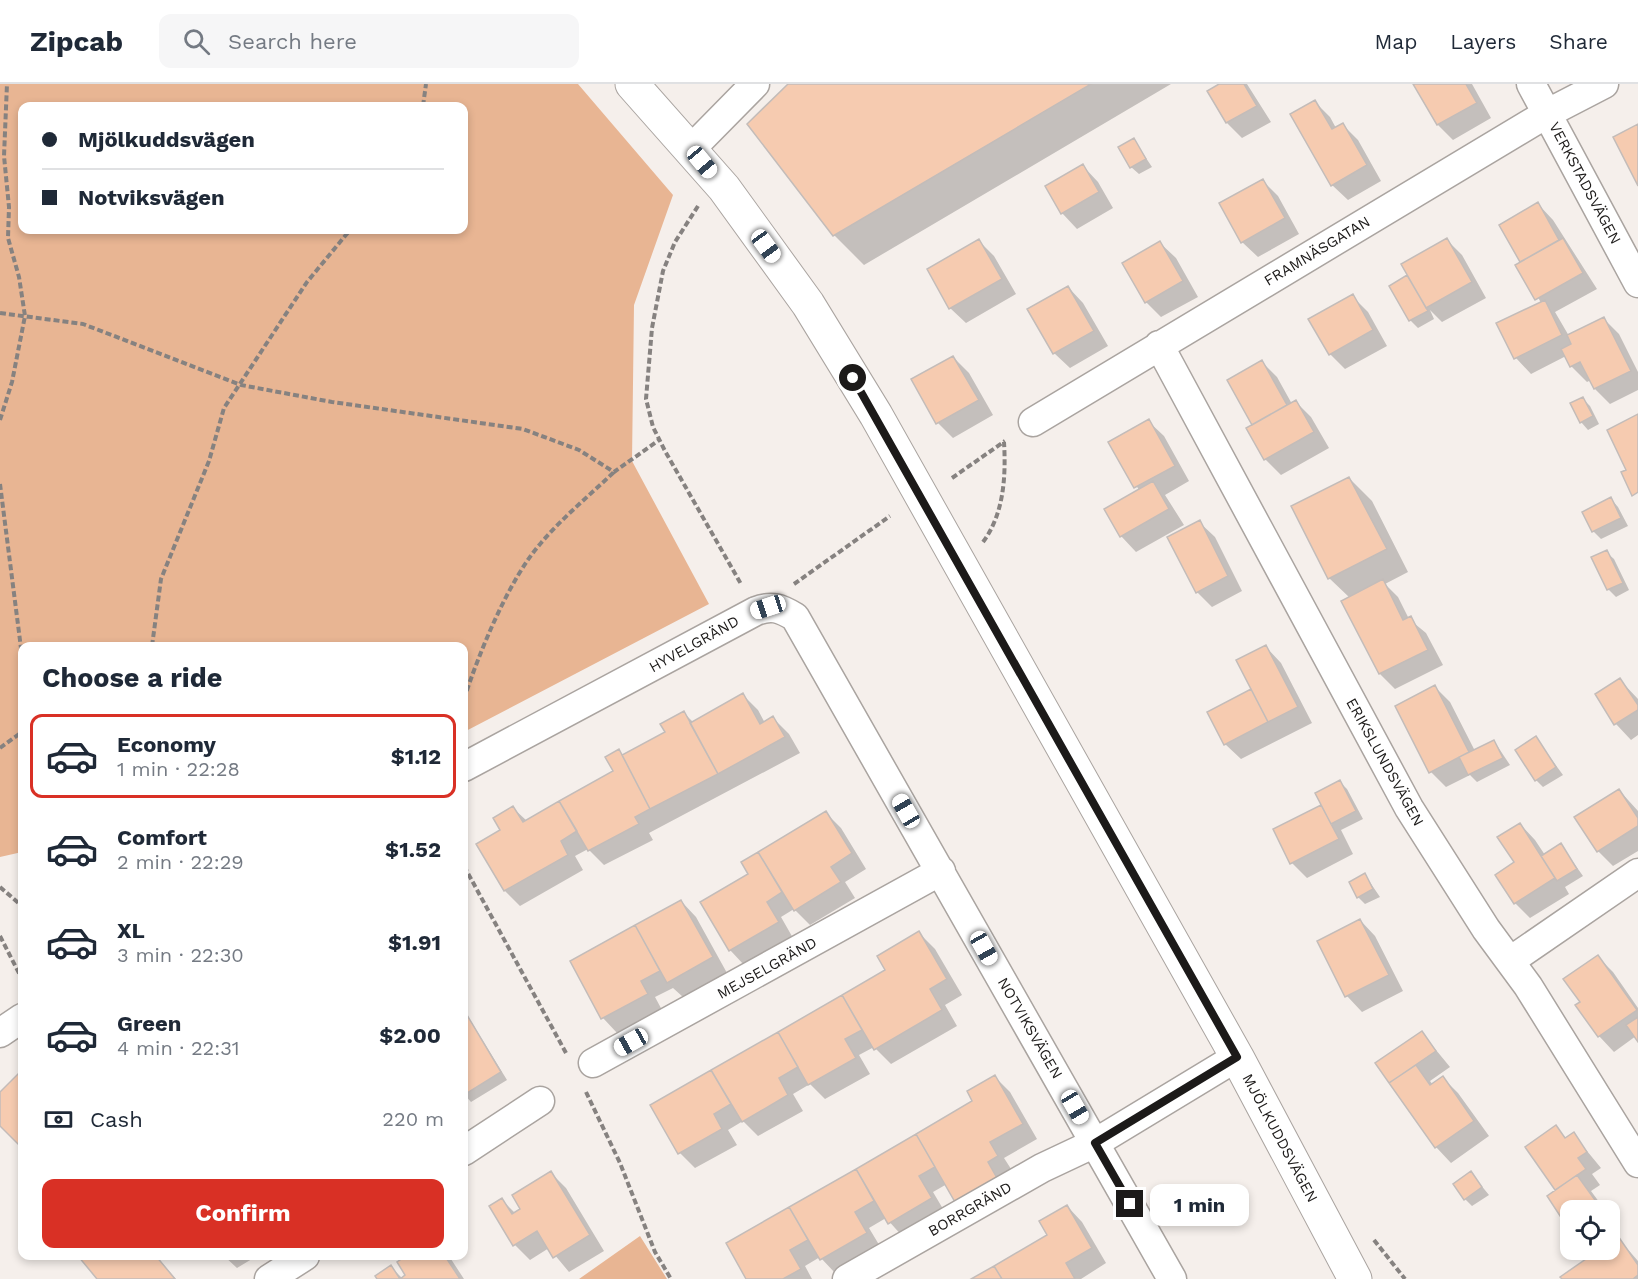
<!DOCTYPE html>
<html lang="en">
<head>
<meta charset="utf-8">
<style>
	:root { --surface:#fff; --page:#f6f6f7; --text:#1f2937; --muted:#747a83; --line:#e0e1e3; --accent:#d93025 }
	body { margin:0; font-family:"Work Sans",sans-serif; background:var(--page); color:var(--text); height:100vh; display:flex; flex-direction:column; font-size:22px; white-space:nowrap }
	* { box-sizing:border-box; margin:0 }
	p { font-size:20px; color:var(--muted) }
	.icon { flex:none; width:33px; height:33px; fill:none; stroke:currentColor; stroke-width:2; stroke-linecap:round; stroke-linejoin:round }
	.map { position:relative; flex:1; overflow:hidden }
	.details { position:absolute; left:18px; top:558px; width:450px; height:618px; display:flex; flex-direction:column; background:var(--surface); border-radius:12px; box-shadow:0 3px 9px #0003 }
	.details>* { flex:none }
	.top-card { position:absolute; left:18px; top:18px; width:450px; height:132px; border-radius:12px; box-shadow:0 3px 9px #0003; display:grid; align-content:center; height:132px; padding:0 24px; background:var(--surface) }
	.buttons { position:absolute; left:1560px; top:1116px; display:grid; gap:12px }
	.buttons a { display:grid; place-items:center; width:60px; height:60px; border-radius:12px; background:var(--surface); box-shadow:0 3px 9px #0003; font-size:30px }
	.end { position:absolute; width:27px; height:27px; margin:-14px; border:8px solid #1c1a19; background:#fff; box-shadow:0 0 0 3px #fff }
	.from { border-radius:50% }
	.bubble { position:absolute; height:42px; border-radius:12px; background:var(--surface); box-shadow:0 3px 9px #0003; font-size:20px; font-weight:700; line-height:42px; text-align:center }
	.car { position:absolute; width:18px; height:36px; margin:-18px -9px; border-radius:8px; box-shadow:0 0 4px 2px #0007; background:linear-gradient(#fff 24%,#345 0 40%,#fff 0 76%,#345 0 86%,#fff 0) }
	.top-card b { display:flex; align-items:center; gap:21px; height:57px; font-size:22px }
	.top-card b+b { border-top:2px solid var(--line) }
	.top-card i { width:15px; height:15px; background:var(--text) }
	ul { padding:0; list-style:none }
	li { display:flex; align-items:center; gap:18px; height:84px; margin:0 12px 9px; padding:0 12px; border:3px solid transparent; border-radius:12px }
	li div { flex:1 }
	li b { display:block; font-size:22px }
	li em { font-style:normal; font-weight:700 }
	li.on { border-color:var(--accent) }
	li>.icon { width:54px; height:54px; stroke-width:1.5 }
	h2 { padding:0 24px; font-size:27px; line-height:72px }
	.pay { display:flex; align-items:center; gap:15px; height:66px; padding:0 24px; font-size:22px }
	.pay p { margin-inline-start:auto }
	.action { display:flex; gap:12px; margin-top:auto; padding:12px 24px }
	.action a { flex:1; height:69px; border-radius:12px; background:var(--accent); color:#fff; font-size:24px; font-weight:700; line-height:69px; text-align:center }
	header { display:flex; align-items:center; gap:36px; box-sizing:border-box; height:84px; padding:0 30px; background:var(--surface); border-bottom:2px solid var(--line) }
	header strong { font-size:28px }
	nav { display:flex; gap:33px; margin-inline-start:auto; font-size:21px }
	.search { width:420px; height:54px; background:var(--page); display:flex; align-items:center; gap:15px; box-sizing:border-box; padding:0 21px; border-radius:12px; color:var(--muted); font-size:22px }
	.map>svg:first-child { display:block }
</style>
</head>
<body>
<header>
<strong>Zipcab</strong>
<div class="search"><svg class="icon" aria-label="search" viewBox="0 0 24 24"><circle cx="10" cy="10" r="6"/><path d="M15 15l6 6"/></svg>Search here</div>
<nav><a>Map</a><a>Layers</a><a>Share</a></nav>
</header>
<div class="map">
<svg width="1638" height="1195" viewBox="0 0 1638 1195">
	<rect width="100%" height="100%" fill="#f5efeb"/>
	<path fill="#e8b593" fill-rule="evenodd" d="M0 0H578L673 111 634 221 632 377 709 520 464 648V562H22V768L0 773ZM22 22H464V146H22Z
		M640 1152 667 1195H579Z"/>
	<path fill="#0003" d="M789 0H1171L864 181 834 151Z
		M1222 0H1247L1271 38 1242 54 1227 39Z
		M1415 0H1472L1491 34 1453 56 1438 41Z
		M1315 18 1330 33 1336 44 1343 41 1358 56 1381 97 1348 116 1332 101Z
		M1134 56 1152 83 1139 90 1131 83Z
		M1083 82 1098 98 1113 124 1077 145 1062 129Z
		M1262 96 1278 112 1299 150 1258 173 1242 158Z
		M1538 120 1553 136 1597 205 1555 228 1569 252 1604 235 1619 250 1638 288V306L1610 320 1595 305 1591 296 1587 298 1571 282 1566 272 1531 290 1516 274 1541 219 1501 141Z
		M1447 156 1462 171 1486 214 1442 238 1430 226 1434 235 1418 244 1411 237 1391 202 1409 192Z
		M979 157 994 172 1016 210 966 239 950 224Z
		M1160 159 1176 174 1198 213 1161 233 1146 218Z
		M1068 203 1083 219 1108 262 1070 284 1054 269Z
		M1352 212 1368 228 1387 262 1345 285 1330 270Z
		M953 273 969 289 993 331 953 354 938 339Z
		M1262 278 1277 293 1292 320 1296 318 1311 333 1329 364 1281 391 1265 375 1248 345 1254 341Z
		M1583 315 1590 322 1599 340 1588 346 1581 338Z
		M1148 337 1164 352 1189 397 1165 411 1184 441 1136 468 1121 452 1139 406 1110 358Z
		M1349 394 1372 417 1408 488 1385 500 1398 513 1409 535 1426 549 1443 581 1395 605 1380 590 1350 514 1329 494Z
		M1611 415 1618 423 1628 442 1601 455 1593 447Z
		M1199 438 1215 453 1242 507 1212 523 1197 508Z
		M1606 468 1614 475 1629 506 1616 513 1608 505 1593 474Z
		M1266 563 1281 579 1312 639 1241 675 1225 660 1253 605Z
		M1620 596 1638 615V651L1631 656 1616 640 1597 611Z
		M1435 603 1450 618 1475 667 1494 657 1510 681 1477 698 1470 691 1446 703 1431 688Z
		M743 611 758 626 765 639 773 634 789 650 800 669 649 749 653 756 604 781 588 765 575 772 583 786 520 822 505 807 478 760 502 747 513 724 527 737 615 688 619 667 624 672 667 649 684 629 694 639Z
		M1536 654 1563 691 1543 703 1536 696Z
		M1340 698 1347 705 1363 735 1341 746 1353 770 1307 794 1292 779 1321 722 1326 727Z
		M1619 706 1638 727V767L1613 782 1598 767Z
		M826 729 841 744 866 785 845 798 855 814 810 841 794 825 781 833 793 854 745 882 730 866 750 790 743 779Z
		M1520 740 1535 756 1545 771 1561 761 1583 792 1565 803 1569 810 1530 834 1515 819Z
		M1365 791 1380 813 1365 820 1358 813Z
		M681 817 696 833 727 889 683 913 673 904 655 913 662 926 618 950 603 934 572 877Z
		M1360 836 1375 852 1403 907 1362 928 1347 912 1319 857Z
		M919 849 935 865 962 911 945 921 957 942 891 980 874 963 859 971 870 990 825 1015 810 1000 793 1010 803 1027 758 1052 743 1037 728 1046 737 1061 695 1084 680 1069 653 1022 887 887Z
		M1598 873 1613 888 1638 924V956L1636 952 1614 968 1599 952 1582 919Z
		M464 926 507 996 471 1018 464 1010Z
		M1422 949 1450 983 1430 997 1433 1001 1443 994 1458 1009 1489 1052 1451 1079 1436 1063 1378 979Z
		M22 988V1062L0 1040V1010Z
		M995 993 1010 1008 1037 1055 1004 1074 1013 1088 1002 1094 947 1100 933 1108 946 1130 904 1154 886 1134 869 1144 881 1164 836 1190 820 1173 805 1182 812 1195H748L728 1159 974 1017Z
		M1555 1043 1567 1055 1573 1050 1601 1084 1592 1090 1600 1101 1591 1107 1605 1126H1570V1142L1549 1113 1557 1107 1527 1063Z
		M551 1089 566 1104 604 1167 569 1188 549 1164 530 1176 515 1161 502 1116 515 1129 522 1125Z
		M1471 1089 1489 1111 1472 1122 1465 1115Z
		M1067 1122 1082 1138 1106 1179 1081 1195H973L1049 1152Z
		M1618 1154 1638 1177V1195H1564L1562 1193 1602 1166H1610V1160Z
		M80 1172H156L176 1195H99Z
		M224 1172H257L237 1184Z
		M409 1172H449L464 1195H379L391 1183 403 1195 408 1191 399 1178Z"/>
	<path fill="#f6cbb0" stroke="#c3bcb9" stroke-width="1.5" d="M788 0H1091L833 152 747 40Z
		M1219 0H1244L1257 22 1226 39 1207 7Z
		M1413 0H1466L1477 19 1437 41Z
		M1315 16 1332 45 1343 39 1367 81 1331 102 1290 30Z
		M1638 40V102L1613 53Z
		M1134 54 1146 75 1130 84 1118 63Z
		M1083 80 1099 108 1061 130 1045 102Z
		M1263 95 1285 134 1241 159 1219 119Z
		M1538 118 1559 156 1520 178 1499 141Z
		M1447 154 1472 198 1426 224 1401 180Z
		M1563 154 1583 189 1535 216 1515 181Z
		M979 155 1002 195 949 225 927 185Z
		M1160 157 1183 197 1145 219 1122 179Z
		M1407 191 1428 227 1409 237 1389 202Z
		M1068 202 1094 247 1053 270 1027 225Z
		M1353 210 1373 246 1329 271 1308 235Z
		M1545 216 1562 251 1514 275 1496 239Z
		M1604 233 1631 287 1594 305 1580 278 1570 283 1561 265 1571 260 1567 251Z
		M953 272 979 316 936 340 911 295Z
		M1262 276 1287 321 1252 341 1227 296Z
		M1583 313 1593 332 1580 339 1570 319Z
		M1296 316 1314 348 1264 376 1246 344Z
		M1638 330V408L1632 412 1621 388 1626 386 1607 346Z
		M1149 335 1175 382 1134 404 1108 358Z
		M1349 393 1387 465 1328 495 1291 422Z
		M1153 397 1169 425 1120 453 1104 425Z
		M1611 413 1621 434 1592 448 1582 428Z
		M1200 436 1228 492 1196 509 1167 453Z
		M1607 466 1623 499 1607 506 1591 473Z
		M1383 495 1403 536 1411 532 1428 566 1379 590 1341 517Z
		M1266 561 1298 623 1268 638 1236 576Z
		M1620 594 1638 621V626L1614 641 1595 610Z
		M1435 601 1469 668 1429 689 1395 622Z
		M1251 605 1268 638 1224 661 1207 628Z
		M743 609 760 640 773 632 785 653 718 690 690 639Z
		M684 627 718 690 650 725 622 671 665 648 660 640Z
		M1536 652 1556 683 1535 697 1515 666Z
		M1494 656 1503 674 1468 691 1459 673Z
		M619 665 650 725 635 733 639 740 588 767 559 717 613 687 605 673Z
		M1340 696 1356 727 1331 740 1315 709Z
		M1619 705 1638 734V742L1597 768 1574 733Z
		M559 717 577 747 561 757 568 771 504 807 476 760 500 746 493 734 513 722 523 738Z
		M1321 721 1339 755 1290 780 1273 745Z
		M826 727 852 769 831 783 841 798 794 827 758 768Z
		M1520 739 1555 794 1514 820 1495 791 1514 778 1497 753Z
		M1561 759 1577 785 1557 797 1541 772Z
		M758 768 782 808 767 818 779 838 729 867 700 818 748 790 741 778Z
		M1365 789 1373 805 1357 814 1349 798Z
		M681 816 713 873 667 899 635 841Z
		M1360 835 1389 891 1345 913 1317 857Z
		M635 841 660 887 641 897 648 910 601 935 570 877Z
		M919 847 947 895 930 905 942 926 874 966 842 911 885 886 877 872Z
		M1598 871 1637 926 1598 953 1575 921 1580 918 1563 895Z
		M842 911 862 946 845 955 856 974 808 1001 778 948Z
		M464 926 501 988 464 1011Z
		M1638 933V958L1626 941Z
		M1422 947 1436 967 1389 999 1375 979Z
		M778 948 798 983 779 994 788 1011 742 1038 711 986Z
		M1416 981 1430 1001 1443 992 1474 1037 1435 1064 1389 999Z
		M22 986V1064L0 1042V1008Z
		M711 986 731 1020 714 1030 722 1045 678 1070 650 1021Z
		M995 991 1023 1040 990 1058 998 1072 988 1078 997 1094 955 1118 916 1050 972 1017 967 1007Z
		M1556 1041 1565 1054 1574 1048 1587 1068 1578 1074 1586 1085 1555 1106 1525 1063Z
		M916 1050 935 1083 919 1092 932 1114 888 1140 856 1085Z
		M856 1085 874 1117 855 1128 867 1149 820 1176 789 1123Z
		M551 1087 590 1151 553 1174 537 1147 513 1162 489 1122 502 1114 512 1130 520 1125 512 1111Z
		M1471 1087 1482 1103 1464 1116 1453 1100Z
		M1577 1091 1595 1116 1581 1126H1570V1134L1564 1138 1547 1112Z
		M1067 1121 1092 1164 1066 1179 1075 1195H1002L994 1182 1047 1151 1039 1137Z
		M789 1123 808 1156 790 1166 801 1185 783 1195H746L726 1159Z
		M1618 1152 1638 1181V1191L1633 1195H1562L1560 1193 1599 1166H1610V1158Z
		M78 1172H156L175 1195H97Z
		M406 1172H445L460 1195H377L375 1192 391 1181 400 1195 405 1191 397 1178Z
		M994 1182 1002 1195H971Z"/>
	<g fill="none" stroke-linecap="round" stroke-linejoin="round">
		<g stroke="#aaa4a0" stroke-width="31">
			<path id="minor" d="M1531 0 1638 199
				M691 65 755 0
				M1159 261 1409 724 1486 845 1528 902 1638 1079
				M1033 338 1548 29 1604 0
				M464 683 756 527C772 521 780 524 795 533L1172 1195
				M1510 877 1638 789
				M0 949 22 934
				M593 979 941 787
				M464 1067 540 1017
				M269 1195 305 1172
				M847 1195 1042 1084 1095 1059 1237 973"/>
		</g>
		<g stroke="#aaa4a0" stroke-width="35">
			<path id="tertiary" d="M632 0 724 104 808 220 876 331 1237 973 1355 1195"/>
		</g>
		<path stroke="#868280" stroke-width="4" stroke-dasharray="6 3" stroke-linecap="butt" d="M423 22 426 0
			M698 122 675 158 663 187 652 244 646 315 653 343 665 367 741 500
			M0 229 83 240 241 301 332 318 523 345 579 366 614 388 659 356
			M0 336 12 298 25 232 19 193 8 154 9 123 4 72 7 0
			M952 394 1005 357
			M0 400 22 572
			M983 458C1004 430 1006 392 1004 358
			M794 500 890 432
			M152 562 161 495 209 377 224 324 307 198 350 146
			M464 615C479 569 509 495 541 459 563 433 590 411 614 388
			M0 664 22 648
			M464 782 566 969
			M0 803 22 822
			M0 852 22 895
			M586 1008 620 1079 655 1168 671 1195
			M1374 1156 1405 1195"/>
		<use href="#minor" stroke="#fff" stroke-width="28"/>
		<use href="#tertiary" stroke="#fff" stroke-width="33"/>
	</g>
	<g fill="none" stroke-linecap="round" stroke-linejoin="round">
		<path stroke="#1c1a19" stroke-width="8" d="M853 294 1237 973 1095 1059 1130 1120"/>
	</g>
	<g text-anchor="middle" stroke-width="5" stroke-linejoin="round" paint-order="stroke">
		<g font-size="15" fill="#1c1a19" stroke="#fff">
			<text transform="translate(1585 99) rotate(62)" y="5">VERKSTADSVÄGEN</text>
			<text transform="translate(1317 167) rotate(-31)" y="5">FRAMNÄSGATAN</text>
			<text transform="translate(694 560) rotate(-29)" y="5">HYVELGRÄND</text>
			<text transform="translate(1385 678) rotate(61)" y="5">ERIKSLUNDSVÄGEN</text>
			<text transform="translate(767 884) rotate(-29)" y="5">MEJSELGRÄND</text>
			<text transform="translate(1030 944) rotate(60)" y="5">NOTVIKSVÄGEN</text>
			<text transform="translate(1280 1054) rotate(62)" y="5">MJÖLKUDDSVÄGEN</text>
			<text transform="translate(970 1125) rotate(-30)" y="5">BORRGRÄND</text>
		</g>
	</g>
</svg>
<div class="buttons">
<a><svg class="icon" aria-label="locate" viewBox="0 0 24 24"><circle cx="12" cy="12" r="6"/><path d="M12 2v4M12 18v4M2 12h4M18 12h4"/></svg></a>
</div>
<i class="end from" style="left:853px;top:294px"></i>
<i class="end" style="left:1130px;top:1120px"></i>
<div class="bubble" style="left:1150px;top:1100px;width:99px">1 min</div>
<i class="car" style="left:702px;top:78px;rotate:140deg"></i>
<i class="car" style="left:766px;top:162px;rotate:144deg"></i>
<i class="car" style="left:768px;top:523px;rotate:252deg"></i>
<i class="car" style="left:906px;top:727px;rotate:330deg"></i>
<i class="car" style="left:984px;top:864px;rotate:151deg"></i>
<i class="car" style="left:631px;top:958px;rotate:241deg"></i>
<i class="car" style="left:1075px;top:1023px;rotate:150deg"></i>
<div class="top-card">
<b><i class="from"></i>Mjölkuddsvägen</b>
<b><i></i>Notviksvägen</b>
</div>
<section class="details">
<h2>Choose a ride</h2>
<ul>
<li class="on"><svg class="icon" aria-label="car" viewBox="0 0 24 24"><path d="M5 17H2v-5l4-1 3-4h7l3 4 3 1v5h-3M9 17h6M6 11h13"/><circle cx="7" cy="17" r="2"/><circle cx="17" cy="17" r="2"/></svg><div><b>Economy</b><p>1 min · 22:28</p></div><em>$1.12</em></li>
<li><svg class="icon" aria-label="car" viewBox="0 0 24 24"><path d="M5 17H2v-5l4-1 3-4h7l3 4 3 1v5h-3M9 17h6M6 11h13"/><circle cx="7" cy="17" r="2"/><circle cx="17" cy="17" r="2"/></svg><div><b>Comfort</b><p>2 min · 22:29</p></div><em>$1.52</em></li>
<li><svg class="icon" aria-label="car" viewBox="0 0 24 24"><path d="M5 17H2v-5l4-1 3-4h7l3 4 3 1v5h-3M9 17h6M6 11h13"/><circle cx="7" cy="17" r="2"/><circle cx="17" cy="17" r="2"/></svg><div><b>XL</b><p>3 min · 22:30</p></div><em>$1.91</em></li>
<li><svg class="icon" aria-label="car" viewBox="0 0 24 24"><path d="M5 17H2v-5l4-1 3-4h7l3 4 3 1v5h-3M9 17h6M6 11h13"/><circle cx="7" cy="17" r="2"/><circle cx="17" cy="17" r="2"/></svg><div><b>Green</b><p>4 min · 22:31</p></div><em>$2.00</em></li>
</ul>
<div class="pay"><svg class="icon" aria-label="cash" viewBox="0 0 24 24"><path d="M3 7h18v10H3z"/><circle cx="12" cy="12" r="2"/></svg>Cash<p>220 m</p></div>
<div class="action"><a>Confirm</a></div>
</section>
</div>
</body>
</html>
